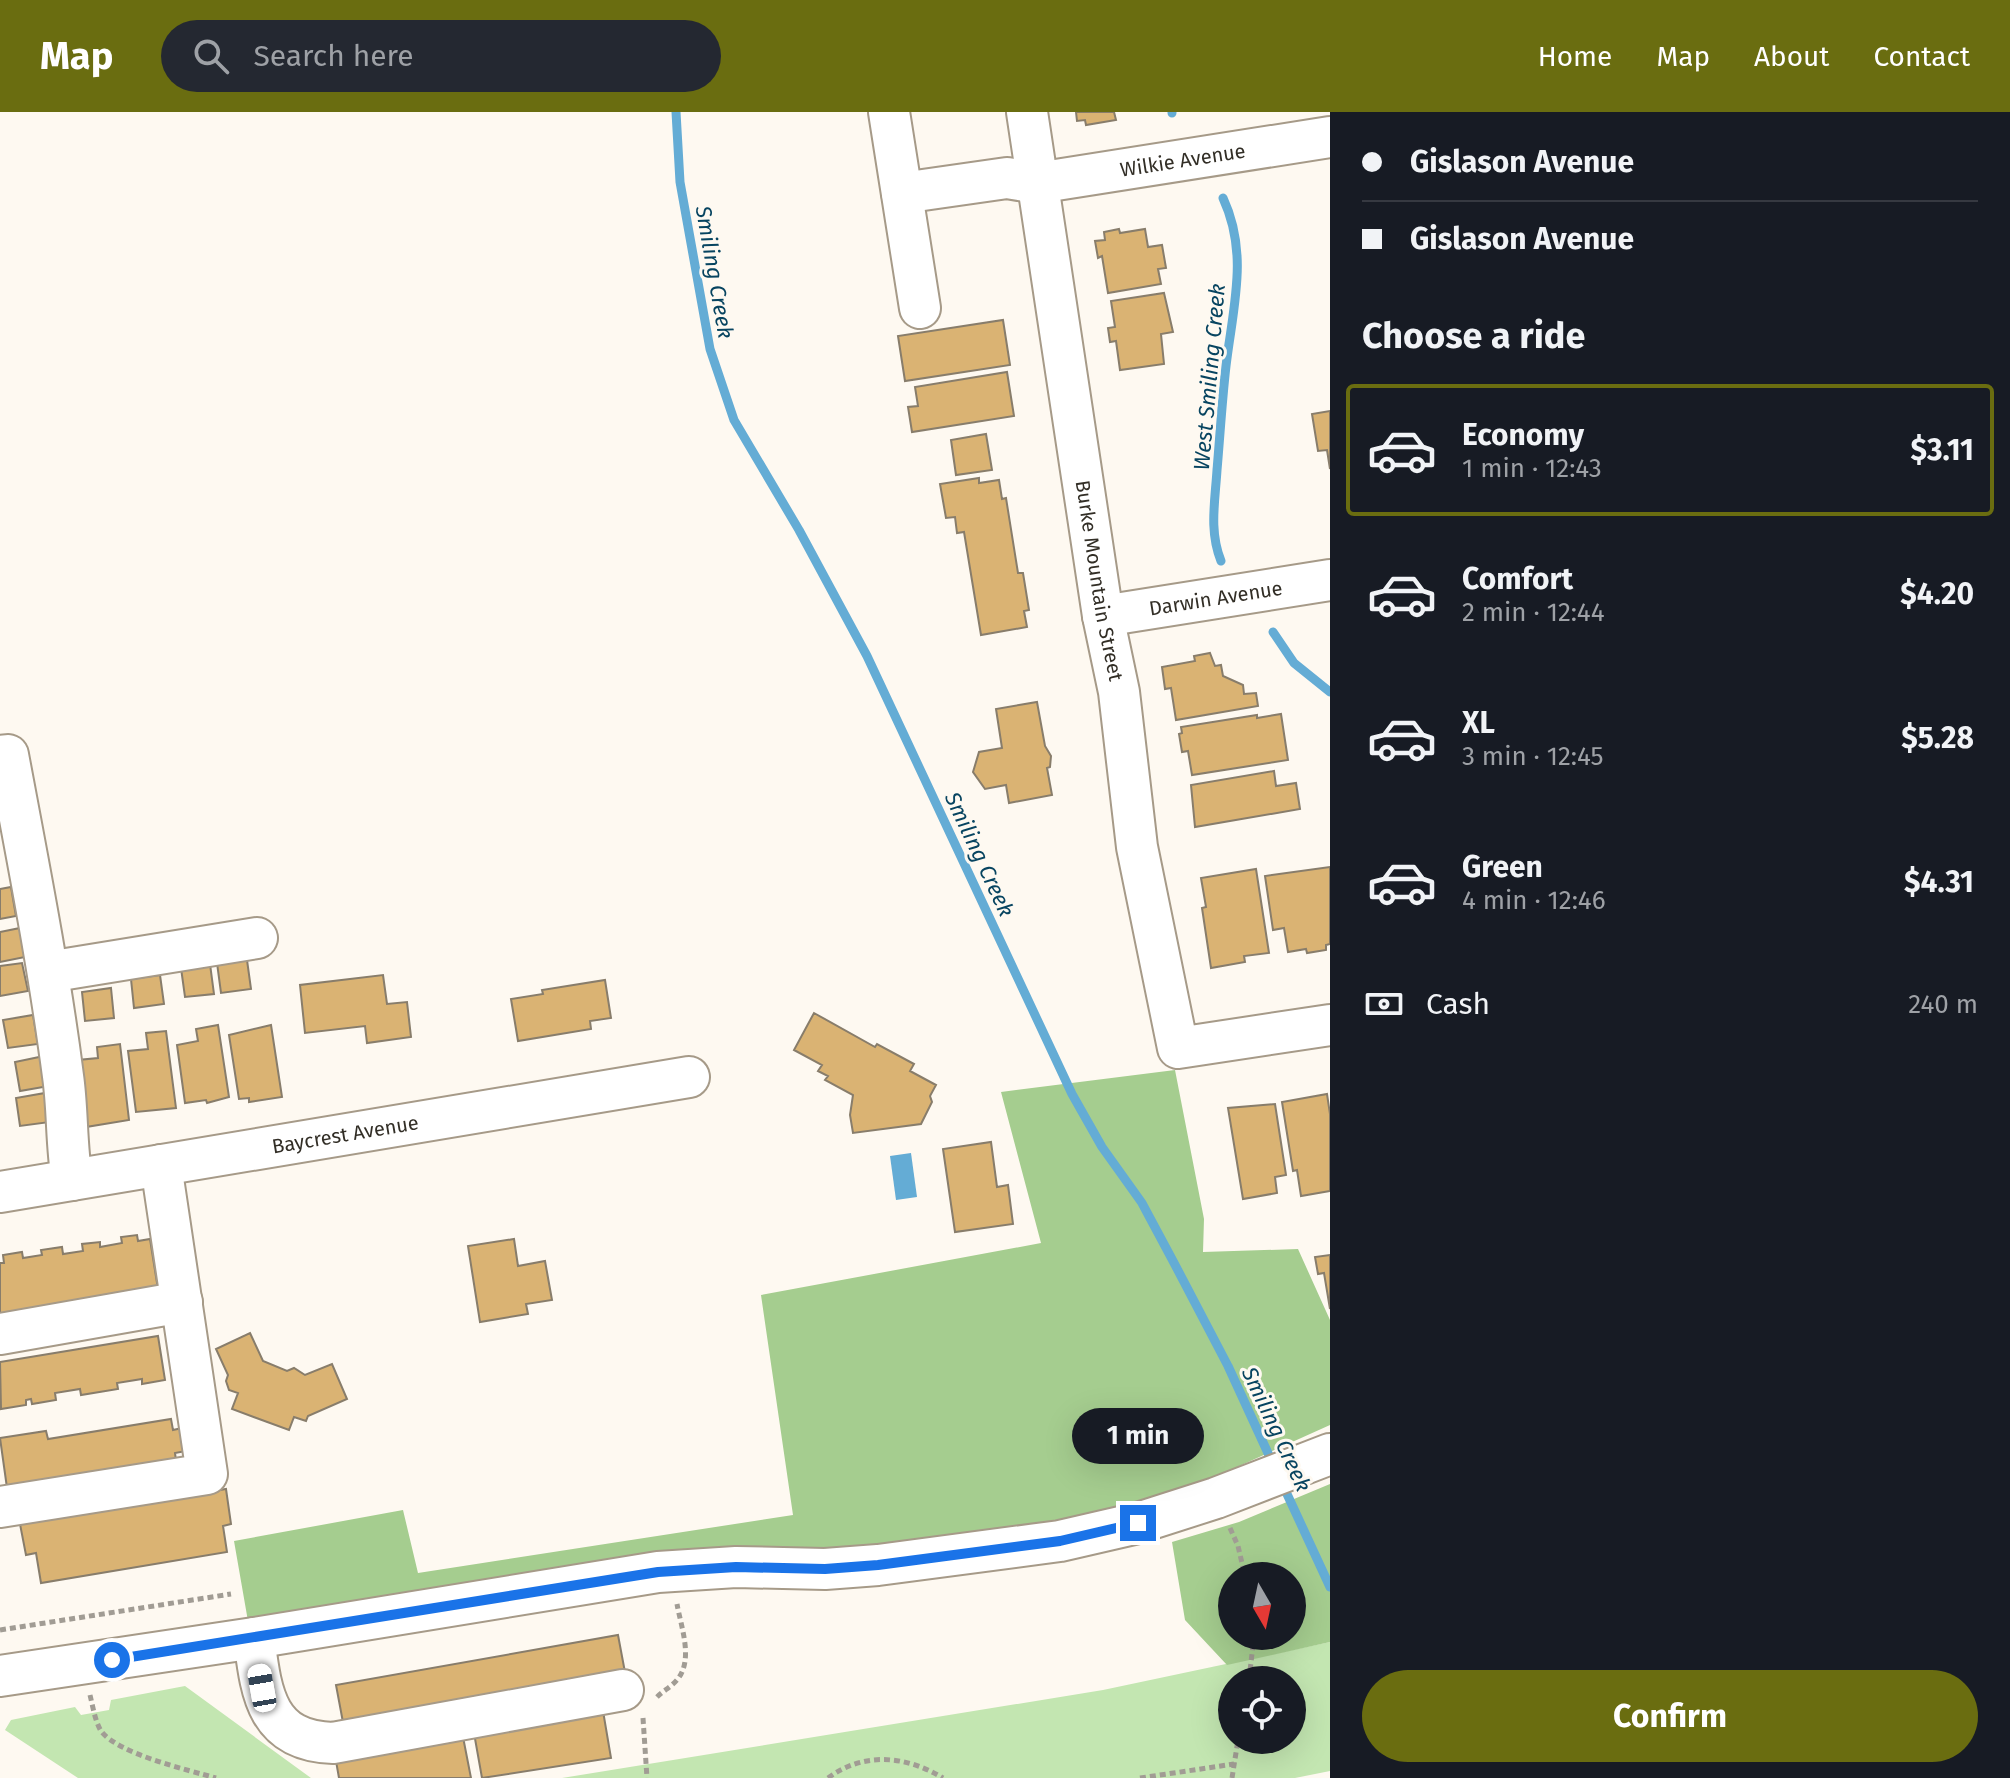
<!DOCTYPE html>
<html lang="en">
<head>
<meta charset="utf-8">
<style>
	:root { --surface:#171b24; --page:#242831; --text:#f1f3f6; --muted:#9ea1a6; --line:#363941; --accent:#6a6d10 }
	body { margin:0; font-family:"Fira Sans",sans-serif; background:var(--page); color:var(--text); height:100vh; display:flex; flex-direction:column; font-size:30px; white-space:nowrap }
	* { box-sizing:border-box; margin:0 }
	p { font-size:26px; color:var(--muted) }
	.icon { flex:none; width:44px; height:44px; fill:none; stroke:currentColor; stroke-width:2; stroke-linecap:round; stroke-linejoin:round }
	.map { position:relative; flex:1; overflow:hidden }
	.drawer { display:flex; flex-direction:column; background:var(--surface); width:680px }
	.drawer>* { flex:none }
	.banner { display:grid; align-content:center; height:176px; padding:0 32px; background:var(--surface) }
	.needle { width:52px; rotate:171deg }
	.controls { position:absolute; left:1218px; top:1450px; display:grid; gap:16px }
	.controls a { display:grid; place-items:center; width:88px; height:88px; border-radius:50%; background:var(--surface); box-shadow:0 8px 32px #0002; font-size:40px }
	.end { position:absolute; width:36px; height:36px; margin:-18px; border:10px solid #1a73e8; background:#fff; box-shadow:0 0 0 4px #fff }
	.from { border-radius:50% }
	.bubble { position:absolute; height:56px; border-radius:28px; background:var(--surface); box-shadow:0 8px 32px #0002; font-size:26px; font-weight:700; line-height:56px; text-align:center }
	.car { position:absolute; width:24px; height:48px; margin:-24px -12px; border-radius:10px; box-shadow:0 0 6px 2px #0007; background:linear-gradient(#fff 24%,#345 0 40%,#fff 0 76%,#345 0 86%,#fff 0) }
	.banner b { display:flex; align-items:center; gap:28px; height:76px; font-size:30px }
	.banner b+b { border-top:2px solid var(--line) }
	.banner i { width:20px; height:20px; background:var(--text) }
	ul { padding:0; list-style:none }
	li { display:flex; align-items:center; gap:24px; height:132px; margin:0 16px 12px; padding:0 16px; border:4px solid transparent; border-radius:8px }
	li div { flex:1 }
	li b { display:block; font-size:30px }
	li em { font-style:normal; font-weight:700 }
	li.selected { border-color:var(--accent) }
	li>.icon { width:72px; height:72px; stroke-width:1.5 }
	h2 { padding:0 32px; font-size:36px; line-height:96px }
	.pay { display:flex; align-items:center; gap:20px; height:88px; padding:0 32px; font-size:30px }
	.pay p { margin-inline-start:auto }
	.button { display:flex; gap:16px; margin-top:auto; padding:16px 32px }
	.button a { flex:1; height:92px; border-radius:48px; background:var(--accent); color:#fff; font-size:32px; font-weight:700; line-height:92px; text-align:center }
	header { display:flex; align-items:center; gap:48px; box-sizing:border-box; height:112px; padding:0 40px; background:var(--accent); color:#fff }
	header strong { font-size:38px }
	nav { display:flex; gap:44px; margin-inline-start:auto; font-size:28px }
	.search { width:560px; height:72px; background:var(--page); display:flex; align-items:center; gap:20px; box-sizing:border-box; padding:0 28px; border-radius:44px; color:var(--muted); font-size:30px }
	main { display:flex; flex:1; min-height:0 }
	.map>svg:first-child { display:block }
</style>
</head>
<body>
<header>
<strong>Map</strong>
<div class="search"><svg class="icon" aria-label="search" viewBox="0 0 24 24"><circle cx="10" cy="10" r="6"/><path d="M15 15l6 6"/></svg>Search here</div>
<nav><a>Home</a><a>Map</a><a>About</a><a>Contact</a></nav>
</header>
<main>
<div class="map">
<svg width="1330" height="1666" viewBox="0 0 1330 1666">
	<rect width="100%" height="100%" fill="#fef9f1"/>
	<path fill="#c3e6b1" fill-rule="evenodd" d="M1330 1530V1659L1295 1666H562L1103 1578ZM1232 1568H1292V1628H1232Z
		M185 1574 311 1666H78L5 1618 11 1608 75 1595 81 1603 109 1598 111 1588Z"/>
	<path fill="#a5cd8f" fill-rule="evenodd" d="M1175 958 1204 1107 1203 1140 1298 1137 1330 1208V1313L1153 1393 921 1435 249 1515 234 1429 403 1398 418 1461 793 1403 761 1183 1041 1131 1001 980Z
		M1330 1372V1530L1227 1553 1185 1508 1172 1430 1239 1410ZM1292 1464V1524H1232V1464Z"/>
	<path fill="#64acd5" d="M911 1041 917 1085 896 1088 890 1044Z"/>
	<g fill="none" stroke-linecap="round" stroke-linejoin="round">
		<path stroke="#64acd5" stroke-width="9" d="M676 0 680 70 710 237 734 308 799 418 867 544 1072 982 1102 1035 1142 1091 1172 1147 1228 1254 1273 1352
			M1172 0V1
			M1221 449C1209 419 1215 390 1217 358 1220 324 1222 289 1226 254 1233 195 1249 142 1223 86
			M1273 520 1294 551 1330 580
			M1281 1369 1330 1475"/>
	</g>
	<path fill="#dab373" stroke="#887d6b" stroke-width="2" d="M1076 0H1114L1116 8 1086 13 1085 8 1077 9Z
		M1119 117 1120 121 1145 117 1148 135 1162 133 1166 156 1158 157 1161 172 1108 181 1102 144 1098 146 1095 129 1105 128 1104 120Z
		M1164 181 1173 220 1161 222 1164 252 1120 258 1116 229 1110 230 1108 216 1115 215 1111 189Z
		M1003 208 1010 253 905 269 898 224Z
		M1007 260 1014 304 912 320 908 295 918 294 915 275Z
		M1330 299V357L1327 338 1318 339 1312 302Z
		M986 322 992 358 956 363 951 328Z
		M979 366V371L999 368 1002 387 1006 386 1018 461H1023L1029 498 1024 499 1027 515 981 523 964 420 957 421 955 405 946 406 940 372Z
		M1210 541 1215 554 1221 553 1223 564 1243 573 1244 582 1256 581 1258 594 1176 608 1171 576 1165 577 1162 555 1195 549 1194 544Z
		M1037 590 1045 634 1051 644 1050 655 1047 656 1052 683 1009 691 1006 673 985 677 973 660 979 640 1002 636 996 597Z
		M1281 602 1288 648 1192 663 1188 639 1182 640 1179 622 1182 621 1181 615 1257 603V606Z
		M1274 659 1276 674 1296 671 1300 697 1195 715 1191 673Z
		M1330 755V832L1326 833V838L1307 841 1306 837 1288 840 1284 816 1273 818 1265 764Z
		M1256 757 1269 841 1244 844 1245 850 1211 856 1202 796 1206 795 1201 766Z
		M11 775 16 804 0 807V777Z
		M20 816 25 845 0 850V820Z
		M247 848 251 877 221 881 217 851Z
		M22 851 28 879 0 884V854Z
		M210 852 214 882 185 885 181 856Z
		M160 863 164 892 134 896 131 867Z
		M383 863 387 892 407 890 411 925 367 931 365 914 305 921 300 873Z
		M605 868 611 906 590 909 591 917 518 929 511 887 543 882 542 878Z
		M111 876 114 906 85 909 82 880Z
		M814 901 875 935 877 932 914 952 910 959 936 973 930 984 932 990 921 1012 853 1021 850 1003 853 983 825 968 828 964 818 959 822 953 794 938Z
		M33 903 38 932 8 936 3 908Z
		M218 913 229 985 207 991 206 988 185 991 177 933 198 929 196 917Z
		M271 913 282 985 249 990V986L239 987 229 923Z
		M166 919 176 996 136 1000 128 939 148 937 146 921Z
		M120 932 129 1008 86 1015 78 948 98 946 97 935Z
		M44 944 49 974 20 979 15 950Z
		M45 981 50 1010 20 1014 16 986Z
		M1327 982 1330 1002V1079L1301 1084 1297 1058 1293 1059 1282 990Z
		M1275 992 1286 1063 1275 1065 1277 1081 1243 1087 1228 996Z
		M991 1030 997 1075 1008 1073 1013 1112 955 1120 943 1037Z
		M137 1123 138 1129 150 1127 158 1177 0 1205V1151H4L3 1143 22 1140 23 1146 42 1143 41 1138 62 1135 63 1142 83 1139 82 1132 100 1130V1135L122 1131 121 1125Z
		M514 1127 518 1154 545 1149 552 1188 526 1192 528 1202 480 1210 468 1134Z
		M1330 1143V1197L1324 1161 1318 1162 1315 1145Z
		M250 1221 263 1249 287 1259 294 1256 305 1263 332 1252 347 1287 308 1304 306 1309 294 1305 289 1318 232 1297 238 1281 229 1278 226 1269 228 1263 216 1237Z
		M158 1224 165 1268 142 1272V1267L117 1271 118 1277 81 1283 80 1277 55 1281 56 1288 32 1292 31 1287 26 1288V1293L1 1297 0 1250Z
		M171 1307 173 1318 182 1316 186 1339 175 1341 177 1356 8 1383 0 1326 46 1319 48 1327Z
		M226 1377 231 1412 223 1414 227 1440 41 1471 36 1441 26 1443 20 1412Z
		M618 1523 627 1571 345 1621 336 1573Z
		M603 1599 611 1646 482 1666 474 1621Z
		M463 1625 471 1666H339L336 1649Z"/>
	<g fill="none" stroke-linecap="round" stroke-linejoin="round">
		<g stroke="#a69a88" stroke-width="44">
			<g id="minor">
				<path d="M889 0 920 196"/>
				<path id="s1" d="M1027 0 1103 504 1119 580 1137 735 1178 936 1330 913"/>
				<path id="s2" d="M902 81 1007 66 1037 71 1330 25"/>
				<path id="s3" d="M1103 504 1330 468"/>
				<path d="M0 644 8 643C28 750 49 856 63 964 68 999 66 1033 72 1068"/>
				<path d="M48 860 257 826"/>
				<path id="s4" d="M0 1080 689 965"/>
				<path d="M0 1222 182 1190"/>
				<path d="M0 1395 207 1362 161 1053"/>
				<path d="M254 1526C261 1579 265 1629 333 1631L623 1578"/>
				<path d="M0 1564 254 1526 658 1460 736 1455 825 1457 878 1453 1060 1429 1138 1411 1216 1386 1330 1342"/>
			</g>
		</g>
		<path stroke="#a19c94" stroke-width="5" stroke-dasharray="6 4" stroke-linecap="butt" d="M1230 1416 1238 1434 1245 1464
			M0 1518 231 1482
			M1249 1568 1254 1524
			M90 1583C93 1595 95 1609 101 1619 118 1642 188 1658 216 1666
			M657 1585C663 1579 671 1575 677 1568 694 1548 681 1515 677 1492
			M643 1606 647 1666
			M828 1666C864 1639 907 1644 943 1666
			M1140 1666 1234 1652
			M1232 1666 1238 1628"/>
		<use href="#minor" stroke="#fff" stroke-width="40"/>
	</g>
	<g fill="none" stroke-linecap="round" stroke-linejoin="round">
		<path stroke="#1a73e8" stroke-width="10" d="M112 1548 658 1460 736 1455 825 1457 878 1453 1060 1429 1138 1411"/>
	</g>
	<g text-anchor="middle" stroke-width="6" stroke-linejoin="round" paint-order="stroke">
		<g font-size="20" fill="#322e26" stroke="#fef9f1">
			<text dy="7" stroke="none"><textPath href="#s2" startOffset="284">Wilkie Avenue</textPath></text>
			<text dy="7" stroke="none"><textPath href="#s1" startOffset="474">Burke Mountain Street</textPath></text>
			<text dy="7" stroke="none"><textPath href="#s3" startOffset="114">Darwin Avenue</textPath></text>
			<text dy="7" stroke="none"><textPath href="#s4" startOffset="350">Baycrest Avenue</textPath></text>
		</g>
		<g font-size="22" font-style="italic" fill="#074460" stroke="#fef9f1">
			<text transform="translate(715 160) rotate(80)" y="8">Smiling Creek</text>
			<text transform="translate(1209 265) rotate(-85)" y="8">West Smiling Creek</text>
			<text transform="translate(980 742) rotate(65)" y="8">Smiling Creek</text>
			<text transform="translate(1277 1317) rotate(65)" y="8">Smiling Creek</text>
		</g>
	</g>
</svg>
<div class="controls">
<a><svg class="needle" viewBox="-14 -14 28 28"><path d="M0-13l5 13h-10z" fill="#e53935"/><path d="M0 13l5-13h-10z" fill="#9ea1a6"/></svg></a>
<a><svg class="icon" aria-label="locate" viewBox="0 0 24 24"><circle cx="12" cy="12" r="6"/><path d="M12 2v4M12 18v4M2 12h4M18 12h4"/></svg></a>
</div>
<i class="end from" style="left:112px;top:1548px"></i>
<i class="end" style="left:1138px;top:1411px"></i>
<div class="bubble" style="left:1072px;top:1296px;width:132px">1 min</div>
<i class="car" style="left:262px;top:1576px;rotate:350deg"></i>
</div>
<section class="drawer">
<div class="banner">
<b><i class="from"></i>Gislason Avenue</b>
<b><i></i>Gislason Avenue</b>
</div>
<h2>Choose a ride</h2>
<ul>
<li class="selected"><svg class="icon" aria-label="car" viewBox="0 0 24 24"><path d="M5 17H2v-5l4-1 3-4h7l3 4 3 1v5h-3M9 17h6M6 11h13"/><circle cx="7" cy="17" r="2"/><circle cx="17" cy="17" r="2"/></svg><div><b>Economy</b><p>1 min · 12:43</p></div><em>$3.11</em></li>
<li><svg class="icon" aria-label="car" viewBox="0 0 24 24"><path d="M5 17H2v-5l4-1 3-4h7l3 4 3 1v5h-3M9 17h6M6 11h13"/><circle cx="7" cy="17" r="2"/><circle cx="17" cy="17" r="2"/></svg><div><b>Comfort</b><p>2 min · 12:44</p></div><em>$4.20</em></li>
<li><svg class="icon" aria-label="car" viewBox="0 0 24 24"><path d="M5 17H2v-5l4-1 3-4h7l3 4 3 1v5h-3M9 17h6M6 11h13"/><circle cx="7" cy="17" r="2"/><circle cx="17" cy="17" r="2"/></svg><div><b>XL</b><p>3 min · 12:45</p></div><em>$5.28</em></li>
<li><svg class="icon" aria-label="car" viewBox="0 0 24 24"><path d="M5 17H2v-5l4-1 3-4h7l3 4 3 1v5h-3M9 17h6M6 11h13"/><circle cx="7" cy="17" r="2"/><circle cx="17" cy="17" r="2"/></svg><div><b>Green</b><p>4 min · 12:46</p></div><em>$4.31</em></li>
</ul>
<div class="pay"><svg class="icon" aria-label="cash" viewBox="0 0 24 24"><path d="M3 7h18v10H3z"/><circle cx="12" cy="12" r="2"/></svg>Cash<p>240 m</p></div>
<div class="button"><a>Confirm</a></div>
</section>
</main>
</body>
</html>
